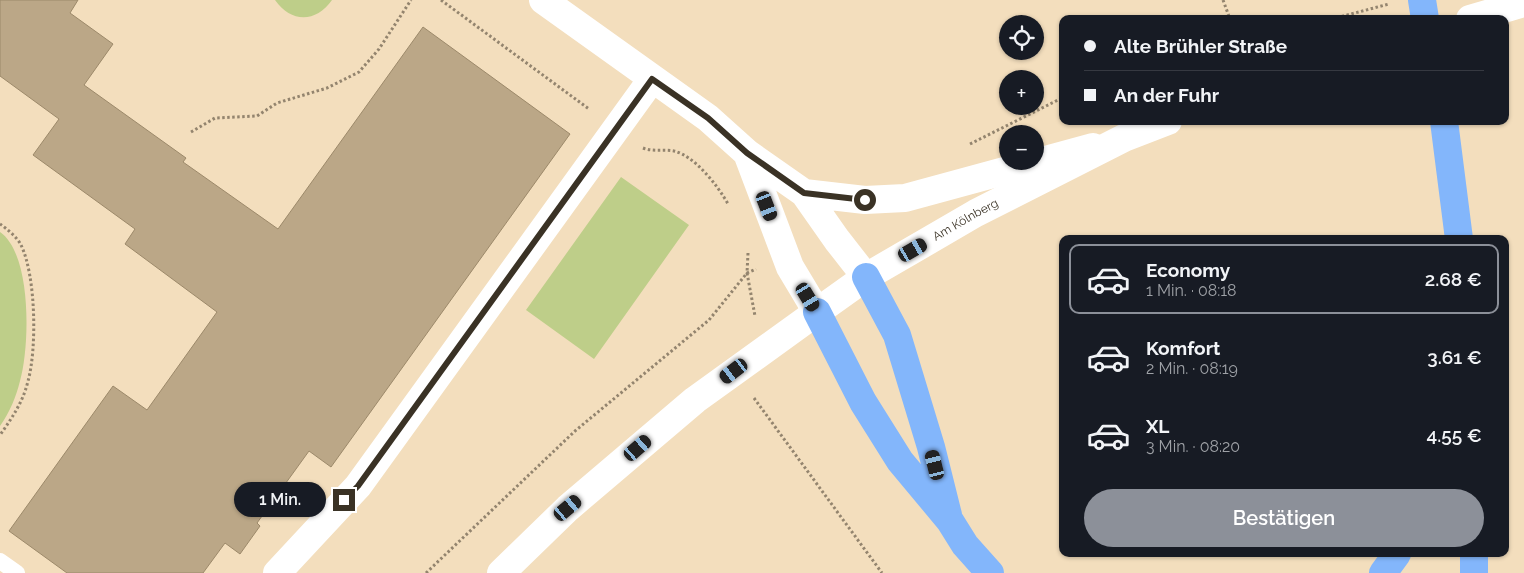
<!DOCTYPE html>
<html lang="de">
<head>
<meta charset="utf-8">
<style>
	:root { --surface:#171b24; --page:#242831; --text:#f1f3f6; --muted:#9ea1a6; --line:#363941; --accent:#8c9099 }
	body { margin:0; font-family:Raleway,sans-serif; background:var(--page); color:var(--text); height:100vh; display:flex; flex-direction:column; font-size:19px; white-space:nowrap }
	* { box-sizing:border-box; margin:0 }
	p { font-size:16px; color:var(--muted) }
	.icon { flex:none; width:28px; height:28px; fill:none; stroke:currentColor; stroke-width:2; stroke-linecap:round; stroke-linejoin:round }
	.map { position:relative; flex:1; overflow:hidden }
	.panel { position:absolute; left:1059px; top:235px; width:450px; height:322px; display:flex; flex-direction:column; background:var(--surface); border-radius:10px; box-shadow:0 1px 4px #0004 }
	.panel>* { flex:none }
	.guide { position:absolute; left:1059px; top:15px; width:450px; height:110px; border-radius:10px; box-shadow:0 1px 4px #0004; display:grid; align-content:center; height:110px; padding:0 25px; background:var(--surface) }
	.controls { position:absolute; left:999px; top:15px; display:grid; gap:10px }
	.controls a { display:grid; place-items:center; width:45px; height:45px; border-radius:50%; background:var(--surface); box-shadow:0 1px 4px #0004; font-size:25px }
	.end { position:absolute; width:22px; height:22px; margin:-11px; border:6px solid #3a3225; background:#fff; box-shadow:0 0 0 2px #fff }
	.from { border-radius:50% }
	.bubble { position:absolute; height:35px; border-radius:18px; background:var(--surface); box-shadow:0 1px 4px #0004; font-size:16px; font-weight:600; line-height:35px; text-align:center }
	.car { position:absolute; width:15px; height:30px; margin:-15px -8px; border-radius:6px; box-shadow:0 0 4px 1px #0007; background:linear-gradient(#222 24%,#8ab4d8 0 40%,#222 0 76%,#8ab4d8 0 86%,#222 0) }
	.guide b { display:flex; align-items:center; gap:18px; height:48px; font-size:19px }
	.guide b+b { border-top:1px solid var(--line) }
	.guide i { width:12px; height:12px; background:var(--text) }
	ul { padding:9px 0 0; list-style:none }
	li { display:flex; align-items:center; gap:15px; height:70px; margin:0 10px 8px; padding:0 15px; border:2px solid transparent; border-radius:10px }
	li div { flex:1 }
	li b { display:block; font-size:19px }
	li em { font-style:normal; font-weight:600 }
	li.selected { border-color:var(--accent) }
	li>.icon { width:45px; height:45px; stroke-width:1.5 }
	.primary-button { display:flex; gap:10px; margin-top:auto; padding:10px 25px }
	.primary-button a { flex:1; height:58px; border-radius:30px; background:var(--accent); color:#fff; font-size:20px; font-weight:600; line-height:58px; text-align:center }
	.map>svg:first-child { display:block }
</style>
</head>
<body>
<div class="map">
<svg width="1524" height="573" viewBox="0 0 1524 573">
	<rect width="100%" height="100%" fill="#f3debd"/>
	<path fill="#bece89" d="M275 0H332C316 23 291 23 275 0Z
		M621 177 689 225 594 359 526 310Z
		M0 232C32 254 30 346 20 381 16 397 10 412 0 426Z"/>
	<path fill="#bba787" stroke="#9c896a" d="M0 0H78L70 13 113 44 84 85 186 158 183 162 278 229 423 27 570 134 331 467 309 451 257 523 260 526 240 554 225 543 203 573H67L9 531 113 386 147 410 217 312 125 244 135 229 33 155 59 119 0 76Z"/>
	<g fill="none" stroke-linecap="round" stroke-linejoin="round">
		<path stroke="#93846e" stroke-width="3" stroke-dasharray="2.5 2.5" stroke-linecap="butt" d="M441 0 589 109
			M1223 0 1230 19
			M1332 19 1389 4
			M191 132 215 118 257 116 277 103 327 88 359 72 379 49 411 0
			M970 144 1062 98
			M643 148C653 152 664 149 674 151 695 156 718 186 728 204
			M0 224C7 229 17 237 21 245 36 276 37 349 28 381 23 402 12 418 0 435
			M748 253 747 273 755 316
			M754 398 882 573
			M426 573 575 431 709 320 747 273 756 269"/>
		<path stroke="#fff" stroke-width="16" d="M0 561 17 573"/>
		<path stroke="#fff" stroke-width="28" d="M543 0 708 118 747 153 804 193 837 240 866 277
			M747 153 790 267 817 312
			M804 193 865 200 905 198 1093 147
			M277 573 358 486 652 79"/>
		<path stroke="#fff" stroke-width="28" d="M501 573 568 508 695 400 817 312"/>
		<g stroke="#fff" stroke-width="28">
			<path d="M1470 19 1524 3"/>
			<path id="s1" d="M817 312 866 277 976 213 1124 138 1168 121"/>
		</g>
		<path stroke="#83b6fb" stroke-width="28" d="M1422 0 1425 19
			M1444 121 1459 239
			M866 277 897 335 931 447 948 515
			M817 312 863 402 900 461 950 521 965 545 990 573
			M1474 554V573
			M1383 573 1397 554"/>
	</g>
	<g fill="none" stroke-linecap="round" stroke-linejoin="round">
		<path stroke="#3a3225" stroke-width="6" d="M344 500 358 486 652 79 708 118 747 153 804 193 865 200"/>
	</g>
	<g text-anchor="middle" stroke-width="5" stroke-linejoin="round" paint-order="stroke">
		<g font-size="12" fill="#3a3225" stroke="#fdecd2">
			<text dy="4" stroke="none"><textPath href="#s1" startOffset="175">Am Kölnberg</textPath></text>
		</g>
	</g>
</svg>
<div class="controls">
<a><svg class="icon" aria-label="locate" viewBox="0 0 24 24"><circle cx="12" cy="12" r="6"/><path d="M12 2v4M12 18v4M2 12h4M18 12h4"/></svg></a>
<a>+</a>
<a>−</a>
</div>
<i class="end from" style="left:865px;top:200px"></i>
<i class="end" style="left:344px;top:500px"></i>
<div class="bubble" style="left:234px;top:482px;width:92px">1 Min.</div>
<i class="car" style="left:767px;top:206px;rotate:159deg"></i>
<i class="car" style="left:913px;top:250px;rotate:60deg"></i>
<i class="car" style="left:808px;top:297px;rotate:149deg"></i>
<i class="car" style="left:734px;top:371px;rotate:233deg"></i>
<i class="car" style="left:638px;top:448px;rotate:49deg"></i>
<i class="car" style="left:935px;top:465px;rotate:346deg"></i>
<i class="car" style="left:568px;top:508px;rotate:50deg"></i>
<div class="guide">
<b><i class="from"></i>Alte Brühler Straße</b>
<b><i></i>An der Fuhr</b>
</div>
<section class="panel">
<ul>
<li class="selected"><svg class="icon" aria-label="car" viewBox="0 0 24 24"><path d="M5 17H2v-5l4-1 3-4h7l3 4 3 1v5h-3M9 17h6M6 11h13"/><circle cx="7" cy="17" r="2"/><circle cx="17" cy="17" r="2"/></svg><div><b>Economy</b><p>1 Min. · 08:18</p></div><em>2.68 €</em></li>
<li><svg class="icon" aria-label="car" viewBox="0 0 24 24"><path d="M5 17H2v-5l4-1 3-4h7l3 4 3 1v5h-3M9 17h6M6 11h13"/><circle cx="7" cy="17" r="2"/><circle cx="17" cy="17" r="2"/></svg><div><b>Komfort</b><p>2 Min. · 08:19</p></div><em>3.61 €</em></li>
<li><svg class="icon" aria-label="car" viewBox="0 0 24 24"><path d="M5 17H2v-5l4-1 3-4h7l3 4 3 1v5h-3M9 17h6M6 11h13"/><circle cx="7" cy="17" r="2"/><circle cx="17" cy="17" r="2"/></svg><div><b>XL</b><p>3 Min. · 08:20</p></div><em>4.55 €</em></li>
</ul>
<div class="primary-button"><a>Bestätigen</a></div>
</section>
</div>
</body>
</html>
